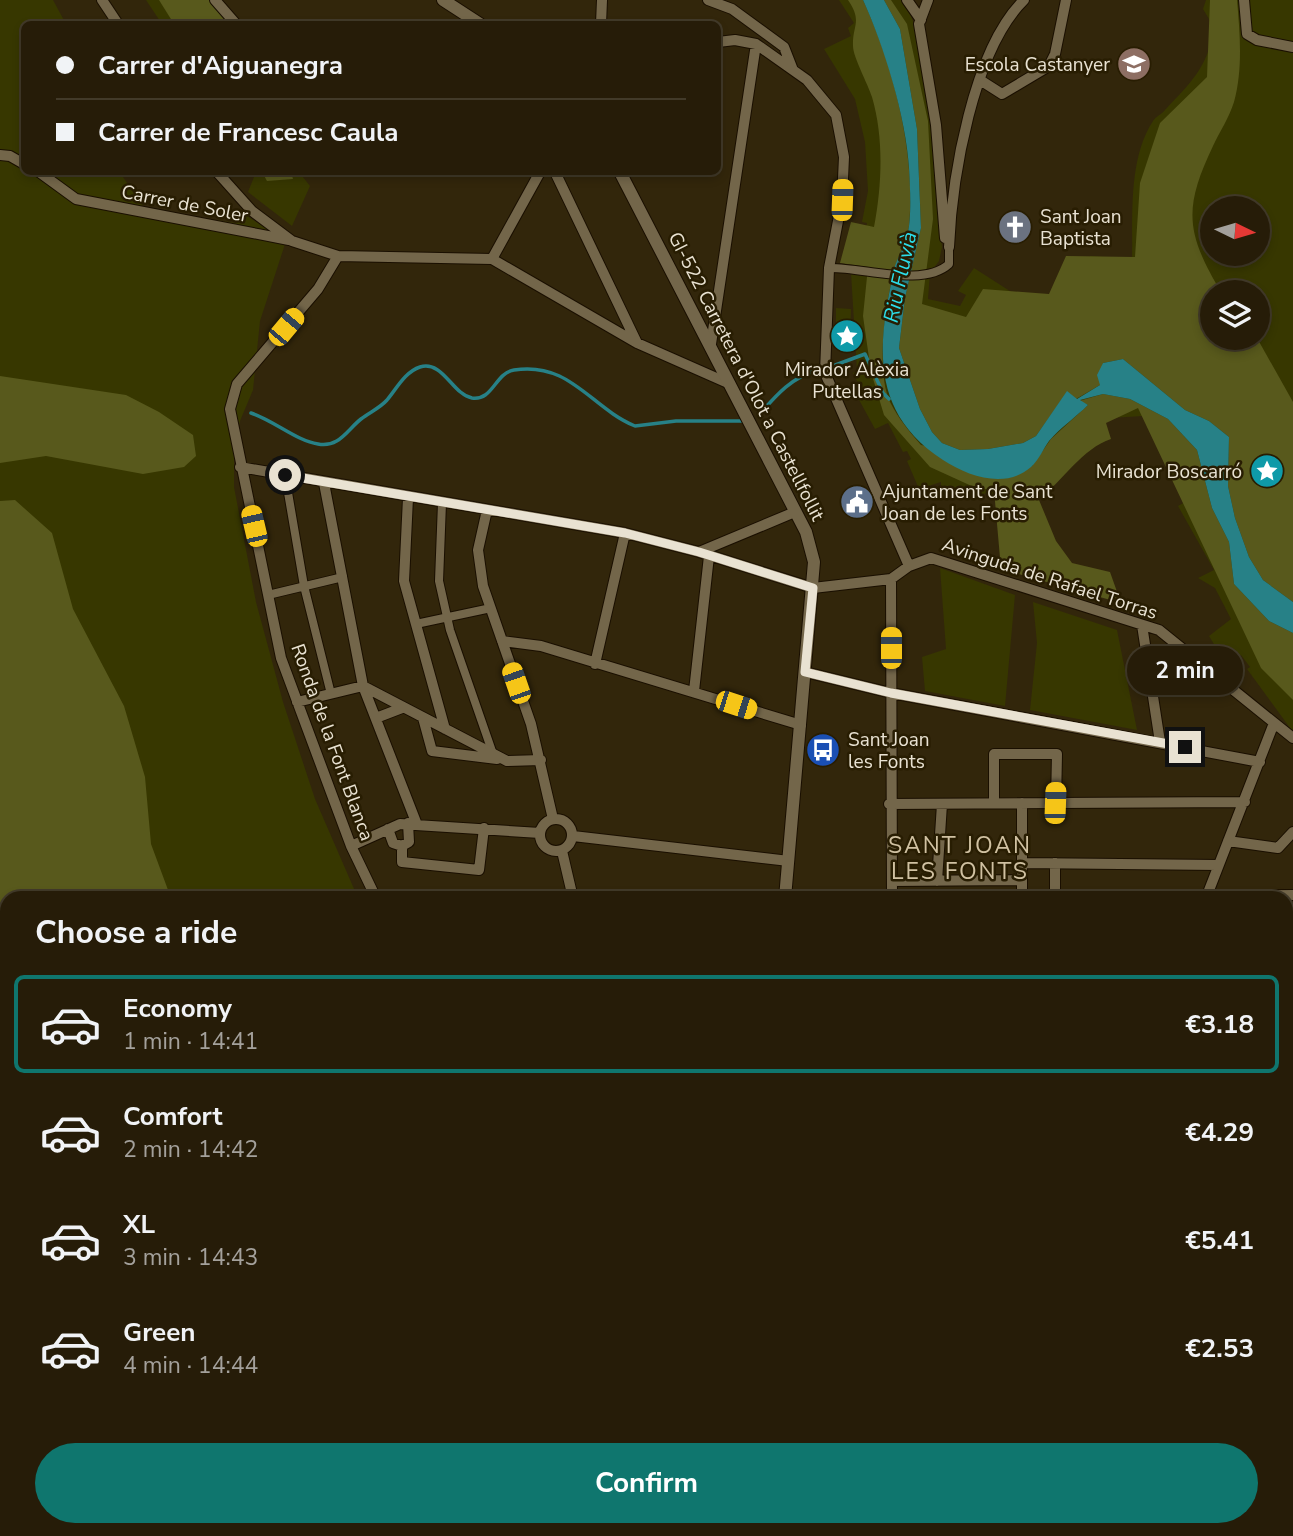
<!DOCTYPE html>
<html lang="en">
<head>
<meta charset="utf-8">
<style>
	:root { --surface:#261c08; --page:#2e2512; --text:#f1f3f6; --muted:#a4a19c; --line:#423a29; --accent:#0f766e }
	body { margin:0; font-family:"Nunito Sans",sans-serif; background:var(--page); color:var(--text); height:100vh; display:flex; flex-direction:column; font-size:26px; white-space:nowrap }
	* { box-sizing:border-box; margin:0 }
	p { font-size:23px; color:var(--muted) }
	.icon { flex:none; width:38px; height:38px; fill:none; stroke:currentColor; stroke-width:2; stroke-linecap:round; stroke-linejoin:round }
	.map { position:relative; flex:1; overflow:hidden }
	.sheet { position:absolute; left:0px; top:891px; width:1293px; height:646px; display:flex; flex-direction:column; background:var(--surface); border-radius:21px 21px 0 0; box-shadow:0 4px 10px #0003,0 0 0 2px var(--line) }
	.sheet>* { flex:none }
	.top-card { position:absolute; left:21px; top:21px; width:700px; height:154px; border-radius:10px; box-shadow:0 4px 10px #0003,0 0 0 2px var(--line); display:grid; align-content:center; height:154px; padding:0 35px; background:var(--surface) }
	.needle { width:46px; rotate:95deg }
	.tools { position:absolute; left:1200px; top:196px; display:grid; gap:14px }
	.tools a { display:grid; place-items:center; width:70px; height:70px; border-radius:50%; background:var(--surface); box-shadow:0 4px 10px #0003,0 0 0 2px var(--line); font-size:35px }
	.end { position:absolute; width:32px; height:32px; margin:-16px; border:9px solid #e9e2d2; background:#111; box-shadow:0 0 0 4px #111 }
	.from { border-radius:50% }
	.bubble { position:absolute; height:49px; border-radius:24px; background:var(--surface); box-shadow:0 4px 10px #0003,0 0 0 2px var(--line); font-size:23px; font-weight:700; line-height:49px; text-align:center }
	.car { position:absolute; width:21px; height:42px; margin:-21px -10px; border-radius:9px; box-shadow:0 0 5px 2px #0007; background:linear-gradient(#f5c518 24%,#345 0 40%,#f5c518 0 76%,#345 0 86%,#f5c518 0) }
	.top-card b { display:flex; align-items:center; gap:24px; height:66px; font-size:26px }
	.top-card b+b { border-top:2px solid var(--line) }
	.top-card i { width:18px; height:18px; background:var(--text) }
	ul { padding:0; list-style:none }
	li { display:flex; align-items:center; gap:21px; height:98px; margin:0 14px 10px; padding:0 21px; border:4px solid transparent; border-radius:10px }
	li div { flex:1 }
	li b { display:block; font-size:26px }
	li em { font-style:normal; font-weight:700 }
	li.on { border-color:var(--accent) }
	li>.icon { width:63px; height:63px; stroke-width:1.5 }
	h2 { padding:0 35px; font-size:32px; line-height:84px }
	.primary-button { display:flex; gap:14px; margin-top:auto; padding:14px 35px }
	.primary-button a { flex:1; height:80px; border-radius:42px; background:var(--accent); color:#fff; font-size:28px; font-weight:700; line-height:80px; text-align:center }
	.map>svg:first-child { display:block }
</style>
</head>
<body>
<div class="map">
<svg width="1293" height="1536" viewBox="0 0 1293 1536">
	<rect width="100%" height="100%" fill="#32260b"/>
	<path fill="#373700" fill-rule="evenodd" d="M0 0H53L66 24H24V172H130L123 177 145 209 236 223 239 211 286 241 260 321 253 390 240 421 234 450V487L256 602 283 702 315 799 358 898H7V1530H663L0 1536Z
		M146 0H211L235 24H162Z
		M839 0H902C935 45 936 188 942 247L939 261 930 273 928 299 960 306 966 295 958 291 974 268 1033 306 1089 293 1090 256 1132 259C1133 216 1128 159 1153 121 1156 116 1162 114 1165 110 1193 80 1205 70 1215 29L1203 9 1206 0H1293V732L1247 669 1250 667 1241 655 1226 664 1209 636 1231 619 1215 588 1198 578 1214 570 1178 506 1199 494 1143 416 1110 418 1036 488 992 494 941 492V482L919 489 907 461 911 459 907 451 903 452 888 423 875 429 852 387 859 385 853 373 857 371 851 273 859 262 867 223 862 222 868 191 865 142 855 99 824 49 851 36 848 28 854 23ZM1213 208H1258V254H1213ZM1213 292H1258V338H1213Z
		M256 172H299L310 186 292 226 248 192Z
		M836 308 851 309 850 343H836Z
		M940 568 1015 595 1005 706 925 691 922 657 946 649Z
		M1033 602 1117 630 1137 730 1030 710 1037 643Z
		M751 1530H985V1536H752Z"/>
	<path fill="#58591c" d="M159 0H220L237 24H174Z
		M848 0H863C894 66 918 160 908 234 906 244 899 254 896 264 886 298 875 370 890 402 898 418 909 431 921 445L1032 466 1051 439 1088 405 1079 401 1103 394 1130 399 1168 419 1197 450 1212 508 1229 542 1234 584 1269 621 1293 633V700L1261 668 1138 408 1106 423 1111 439C1083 448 1062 481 1039 500L1056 541 1072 563 1110 572 1121 603 1001 569 994 490 976 488 930 467 884 415 871 372 863 316 868 267 840 263 851 222 874 227C882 185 884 138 872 97 868 84 853 57 853 46 852 25 863 22 848 0Z
		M884 0H891L907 24 928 121 933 219 922 304 966 317 983 289 1049 294 1066 256 1135 257 1140 183 1160 123 1207 77 1210 0H1237C1240 34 1243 69 1234 102 1229 118 1220 131 1213 146 1183 209 1186 233 1221 292H1213V338H1257L1293 402V602L1263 580 1249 557 1235 518 1228 486 1229 437 1209 421 1185 410 1123 359 1103 363 1100 385 1076 399 1067 392 1036 436 1023 443 988 449 960 450 942 443 932 432 920 409 899 348 905 298 921 228 917 129 900 29Z
		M262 172H291L293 179 267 181Z
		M0 376 126 395 159 412 193 435 196 456 184 467 143 474 46 456 0 463Z
		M15 500 52 533 73 609 124 706 145 777 151 844 171 898H7V1530H751V1536H0V501Z"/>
	<path fill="#278187" d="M863 0H884L900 29 917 129 921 228 905 298 899 348 920 409 932 432 942 443 960 450 988 449 1023 443 1036 436 1067 391 1077 399 1100 385 1097 375 1103 363 1123 359 1185 410 1209 421 1229 437 1228 486 1235 518 1249 557 1263 580 1293 602V633L1269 621 1234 584 1229 542 1212 508 1197 450 1168 419 1130 399 1103 394 1080 400 1088 405C1076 417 1060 428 1049 441 1043 449 1039 460 1031 467 1006 489 969 477 943 460 869 412 877 344 895 266 898 256 905 247 907 237 912 217 910 188 909 168 906 117 884 46 863 0Z"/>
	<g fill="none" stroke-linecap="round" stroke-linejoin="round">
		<path stroke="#278187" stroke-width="3.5" d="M830 367 865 354 883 393 889 399
			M251 413C273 420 297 441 318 444 339 448 347 430 361 419 370 412 380 408 387 400 397 388 405 372 420 367 443 360 452 394 472 398 493 401 495 373 514 370 570 361 591 408 635 426L676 421H742
			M759 415C777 394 792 377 820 369"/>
		<g stroke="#1a0f00" stroke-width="10">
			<path id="pedestrian" d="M829 268C863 267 923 288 949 264V247
				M285 475 304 586 331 694
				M442 503 439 581 450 630 493 754
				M268 595 343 577
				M416 624 491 608"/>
		</g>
		<g stroke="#1a0f00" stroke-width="12">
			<path id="minor" d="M102 0 118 24
				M215 0 236 24
				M708 0 732 9 784 47 793 70
				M907 0 921 20
				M928 0 919 24 936 125 945 238
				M1244 0 1247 34 1257 40 1293 47
				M601 24 602 0
				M718 42 735 40 756 44 807 80 836 115 844 157 842 200 829 268 825 373 909 566
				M980 80 1002 94 1049 66 1055 54 1066 0
				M0 155 10 156 24 164
				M39 172 76 199 289 240
				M217 172 252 211 292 241 338 256 492 259 637 343 730 384
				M555 172 637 343
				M949 247C952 177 973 50 1024 0
				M338 256 318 289 237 384 230 409 281 658 351 846 376 898
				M492 259 540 172
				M711 344 756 44
				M240 467 625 533 699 552 813 588 891 579 909 566 931 558 1159 630 1293 738
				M324 483 363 686 416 822
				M408 498 404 581 445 729
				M487 510 478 550 483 586 531 724 553 819
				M699 552 795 512
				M891 579 892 898
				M1142 625 1160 742
				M502 641 541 646 801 725
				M595 664 625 533
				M805 672 891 693 1260 762
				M694 691 709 556
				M297 702 363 686 507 761 541 760
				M376 718 402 708
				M423 718 432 751 497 759
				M1056 803 1245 802
				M889 804 1056 803 1057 754H994V803
				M540 835a16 16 0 1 1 32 0a16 16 0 1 1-32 0Z
				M388 829 393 843 402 846 409 842 408 823
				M573 836 789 861
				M1228 841 1278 848 1293 832
				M351 846 400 824 540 833
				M402 846V862L479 870 484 828
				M562 851 573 898
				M1022 863 1218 865
				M1055 863V898
				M892 881 1022 880
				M937 881 942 804
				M1207 896 1293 895
				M1022 898V803
				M1206 898 1274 723
				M1286 950 1293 948
				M985 1530V1536"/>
		</g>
		<g stroke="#1a0f00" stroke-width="14">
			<path id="tertiary" d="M443 0 480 24
				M620 172 806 532 814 562 785 898
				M739 1530V1536"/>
		</g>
		<use href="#pedestrian" stroke="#73664a" stroke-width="8"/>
		<use href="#minor" stroke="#73664a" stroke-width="10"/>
		<use href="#tertiary" stroke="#73664a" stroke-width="12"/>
	</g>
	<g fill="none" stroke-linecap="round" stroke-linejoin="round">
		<path stroke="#e9e2d2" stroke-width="9" d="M285 475 625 533 699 552 813 588 805 672 891 693 1185 747"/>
	</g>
	<defs>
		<g id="school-disc" transform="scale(1.75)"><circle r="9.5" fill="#8d6e63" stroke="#281d02"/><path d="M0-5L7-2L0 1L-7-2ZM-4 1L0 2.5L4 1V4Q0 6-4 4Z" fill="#fff"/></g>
		<g id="church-disc" transform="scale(1.75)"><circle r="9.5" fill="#6b7280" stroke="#281d02"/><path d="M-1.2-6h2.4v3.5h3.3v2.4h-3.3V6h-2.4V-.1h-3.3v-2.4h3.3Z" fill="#fff"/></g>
		<g id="sight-disc" transform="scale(1.75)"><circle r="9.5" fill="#0f9aa8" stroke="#281d02"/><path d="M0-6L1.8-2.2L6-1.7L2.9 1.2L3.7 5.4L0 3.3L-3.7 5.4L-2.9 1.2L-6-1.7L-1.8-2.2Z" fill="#fff"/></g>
		<g id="civic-disc" transform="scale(1.75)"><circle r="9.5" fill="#5c6f8a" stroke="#281d02"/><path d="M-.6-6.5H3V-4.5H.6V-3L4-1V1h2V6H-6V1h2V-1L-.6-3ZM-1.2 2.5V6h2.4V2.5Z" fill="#fff"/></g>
		<g id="bus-disc" transform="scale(1.75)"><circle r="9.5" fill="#1a4fb4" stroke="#281d02"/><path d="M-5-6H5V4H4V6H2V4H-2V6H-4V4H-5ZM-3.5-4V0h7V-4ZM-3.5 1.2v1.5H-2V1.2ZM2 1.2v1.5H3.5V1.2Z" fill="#fff"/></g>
	</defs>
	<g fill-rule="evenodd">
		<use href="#school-disc" x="1134" y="64"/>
		<use href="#church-disc" x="1015" y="227"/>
		<use href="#sight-disc" x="847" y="336"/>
		<use href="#sight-disc" x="1267" y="471"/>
		<use href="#civic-disc" x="857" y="502"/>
		<use href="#bus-disc" x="823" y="750"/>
	</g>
	<g text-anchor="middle" stroke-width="5" stroke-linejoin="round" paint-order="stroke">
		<g font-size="19" fill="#e9e2d2" stroke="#281d02" text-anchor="start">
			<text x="1110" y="71" text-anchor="end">Escola Castanyer</text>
			<text x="1040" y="223">Sant Joan<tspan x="1040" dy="22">Baptista</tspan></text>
			<text x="847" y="376" text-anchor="middle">Mirador Alèxia<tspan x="847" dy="22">Putellas</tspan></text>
			<text x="1242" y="478" text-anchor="end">Mirador Boscarró</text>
			<text x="882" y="498">Ajuntament de Sant<tspan x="882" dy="22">Joan de les Fonts</tspan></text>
			<text x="848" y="746">Sant Joan<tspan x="848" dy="22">les Fonts</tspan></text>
		</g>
		<g font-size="19" fill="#e9e2d2" stroke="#281d02">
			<text transform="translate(185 203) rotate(11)" y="7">Carrer de Soler</text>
			<text transform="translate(747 376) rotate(63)" y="7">GI-522 Carretera d'Olot a Castellfollit</text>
			<text transform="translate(1050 578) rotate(18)" y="7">Avinguda de Rafael Torras</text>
			<text transform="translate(333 742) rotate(70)" y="7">Ronda de la Font Blanca</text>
		</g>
		<g font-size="21" font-style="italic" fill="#2cdde9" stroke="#281d02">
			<text transform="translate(900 277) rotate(-78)" y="7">Riu Fluvià</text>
		</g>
		<g font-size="23" letter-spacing="2" fill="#d0c1a2" stroke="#281d02">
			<text x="960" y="853">SANT JOAN<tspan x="960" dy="26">LES FONTS</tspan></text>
		</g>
	</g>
</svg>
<div class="tools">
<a><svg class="needle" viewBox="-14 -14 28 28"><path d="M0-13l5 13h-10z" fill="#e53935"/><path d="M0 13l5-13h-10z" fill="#a4a19c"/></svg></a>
<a><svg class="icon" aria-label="layers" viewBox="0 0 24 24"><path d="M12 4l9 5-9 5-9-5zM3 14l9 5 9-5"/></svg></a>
</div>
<i class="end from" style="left:285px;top:475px"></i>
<i class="end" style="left:1185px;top:747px"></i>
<div class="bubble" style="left:1127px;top:646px;width:116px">2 min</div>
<i class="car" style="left:842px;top:200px;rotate:2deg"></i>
<i class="car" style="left:286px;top:327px;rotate:40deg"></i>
<i class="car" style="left:254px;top:526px;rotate:347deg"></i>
<i class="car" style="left:891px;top:648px;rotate:0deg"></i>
<i class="car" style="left:516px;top:683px;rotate:341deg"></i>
<i class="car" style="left:736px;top:705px;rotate:108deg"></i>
<i class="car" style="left:1055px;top:803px;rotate:2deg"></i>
<div class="top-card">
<b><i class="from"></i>Carrer d'Aiguanegra</b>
<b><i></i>Carrer de Francesc Caula</b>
</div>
<section class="sheet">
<h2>Choose a ride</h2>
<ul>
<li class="on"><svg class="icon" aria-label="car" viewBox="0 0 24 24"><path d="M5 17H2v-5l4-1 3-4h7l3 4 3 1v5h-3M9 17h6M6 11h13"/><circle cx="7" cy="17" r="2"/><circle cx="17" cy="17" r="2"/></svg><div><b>Economy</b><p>1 min · 14:41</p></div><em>€3.18</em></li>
<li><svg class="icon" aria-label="car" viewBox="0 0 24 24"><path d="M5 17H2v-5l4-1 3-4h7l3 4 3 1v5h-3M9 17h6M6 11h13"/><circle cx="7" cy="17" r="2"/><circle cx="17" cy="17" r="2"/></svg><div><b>Comfort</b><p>2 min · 14:42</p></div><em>€4.29</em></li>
<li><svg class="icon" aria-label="car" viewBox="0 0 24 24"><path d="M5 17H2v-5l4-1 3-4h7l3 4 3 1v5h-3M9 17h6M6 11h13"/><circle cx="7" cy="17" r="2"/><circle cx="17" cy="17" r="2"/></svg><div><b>XL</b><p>3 min · 14:43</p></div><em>€5.41</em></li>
<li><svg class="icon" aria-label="car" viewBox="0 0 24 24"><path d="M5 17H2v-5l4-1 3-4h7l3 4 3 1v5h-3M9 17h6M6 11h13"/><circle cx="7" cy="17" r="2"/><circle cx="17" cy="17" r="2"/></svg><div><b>Green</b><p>4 min · 14:44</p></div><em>€2.53</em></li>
</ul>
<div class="primary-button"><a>Confirm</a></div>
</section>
</div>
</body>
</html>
